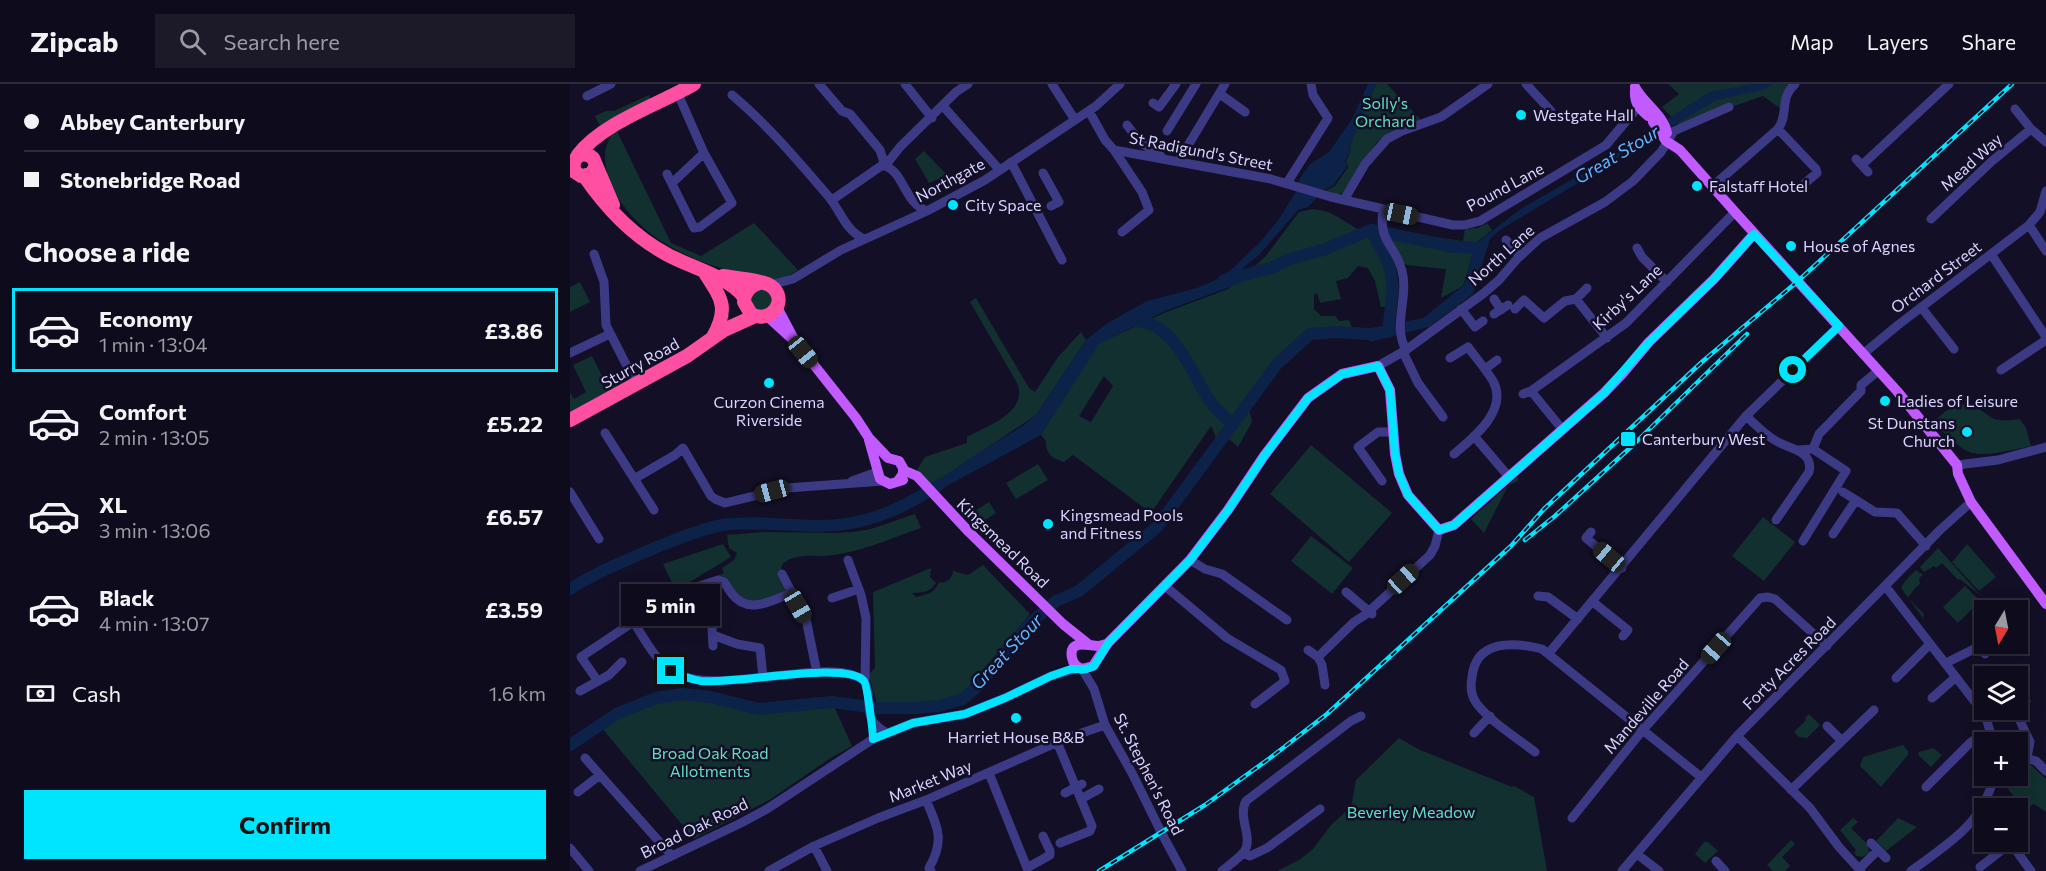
<!DOCTYPE html>
<html lang="en">
<head>
<meta charset="utf-8">
<style>
	:root { --surface:#0e0b1c; --page:#1c1929; --text:#f1f3f6; --muted:#9b9ba3; --line:#2e2b3b; --accent:#00e5ff }
	body { margin:0; font-family:Commissioner,sans-serif; background:var(--page); color:var(--text); height:100vh; display:flex; flex-direction:column; font-size:22px; white-space:nowrap }
	* { box-sizing:border-box; margin:0 }
	p { font-size:20px; color:var(--muted) }
	.icon { flex:none; width:33px; height:33px; fill:none; stroke:currentColor; stroke-width:2; stroke-linecap:round; stroke-linejoin:round }
	.map { position:relative; flex:1; overflow:hidden }
	.panel { display:flex; flex-direction:column; background:var(--surface); width:570px }
	.panel>* { flex:none }
	.banner { display:grid; align-content:center; height:132px; padding:0 24px; background:var(--surface) }
	.needle { width:39px; rotate:190deg }
	.controls { position:absolute; left:1404px; top:516px; display:grid; gap:12px }
	.controls a { display:grid; place-items:center; width:54px; height:54px; border-radius:0px; background:var(--surface); box-shadow:0 3px 15px #0003,0 0 0 2px var(--line); font-size:30px }
	.end { position:absolute; width:27px; height:27px; margin:-14px; border:8px solid #00e5ff; background:#111; box-shadow:0 0 0 3px #111 }
	.from { border-radius:50% }
	.bubble { position:absolute; height:42px; border-radius:0px; background:var(--surface); box-shadow:0 3px 15px #0003,0 0 0 2px var(--line); font-size:20px; font-weight:700; line-height:42px; text-align:center }
	.car { position:absolute; width:18px; height:36px; margin:-18px -9px; border-radius:8px; box-shadow:0 0 4px 2px #0007; background:linear-gradient(#222 24%,#8ab4d8 0 40%,#222 0 76%,#8ab4d8 0 86%,#222 0) }
	.banner b { display:flex; align-items:center; gap:21px; height:57px; font-size:22px }
	.banner b+b { border-top:2px solid var(--line) }
	.banner i { width:15px; height:15px; background:var(--text) }
	ul { padding:0; list-style:none }
	li { display:flex; align-items:center; gap:18px; height:84px; margin:0 12px 9px; padding:0 12px; border:3px solid transparent; border-radius:0px }
	li div { flex:1 }
	li b { display:block; font-size:22px }
	li em { font-style:normal; font-weight:700 }
	li.selected { border-color:var(--accent) }
	li>.icon { width:54px; height:54px; stroke-width:1.5 }
	h2 { padding:0 24px; font-size:27px; line-height:72px }
	.pay { display:flex; align-items:center; gap:15px; height:66px; padding:0 24px; font-size:22px }
	.pay p { margin-inline-start:auto }
	.cta { display:flex; gap:12px; margin-top:auto; padding:12px 24px }
	.cta a { flex:1; height:69px; border-radius:0px; background:var(--accent); color:#111; font-size:24px; font-weight:700; line-height:69px; text-align:center }
	header { display:flex; align-items:center; gap:36px; box-sizing:border-box; height:84px; padding:0 30px; background:var(--surface); border-bottom:2px solid var(--line) }
	header strong { font-size:28px }
	nav { display:flex; gap:33px; margin-inline-start:auto; font-size:21px }
	.search { width:420px; height:54px; background:var(--page); display:flex; align-items:center; gap:15px; box-sizing:border-box; padding:0 21px; border-radius:0px; color:var(--muted); font-size:22px }
	main { display:flex; flex:1; min-height:0 }
	.map>svg:first-child { display:block }
</style>
</head>
<body>
<header>
<strong>Zipcab</strong>
<div class="search"><svg class="icon" aria-label="search" viewBox="0 0 24 24"><circle cx="10" cy="10" r="6"/><path d="M15 15l6 6"/></svg>Search here</div>
<nav><a>Map</a><a>Layers</a><a>Share</a></nav>
</header>
<main>
<section class="panel">
<div class="banner">
<b><i class="from"></i>Abbey Canterbury</b>
<b><i></i>Stonebridge Road</b>
</div>
<h2>Choose a ride</h2>
<ul>
<li class="selected"><svg class="icon" aria-label="car" viewBox="0 0 24 24"><path d="M5 17H2v-5l4-1 3-4h7l3 4 3 1v5h-3M9 17h6M6 11h13"/><circle cx="7" cy="17" r="2"/><circle cx="17" cy="17" r="2"/></svg><div><b>Economy</b><p>1 min · 13:04</p></div><em>£3.86</em></li>
<li><svg class="icon" aria-label="car" viewBox="0 0 24 24"><path d="M5 17H2v-5l4-1 3-4h7l3 4 3 1v5h-3M9 17h6M6 11h13"/><circle cx="7" cy="17" r="2"/><circle cx="17" cy="17" r="2"/></svg><div><b>Comfort</b><p>2 min · 13:05</p></div><em>£5.22</em></li>
<li><svg class="icon" aria-label="car" viewBox="0 0 24 24"><path d="M5 17H2v-5l4-1 3-4h7l3 4 3 1v5h-3M9 17h6M6 11h13"/><circle cx="7" cy="17" r="2"/><circle cx="17" cy="17" r="2"/></svg><div><b>XL</b><p>3 min · 13:06</p></div><em>£6.57</em></li>
<li><svg class="icon" aria-label="car" viewBox="0 0 24 24"><path d="M5 17H2v-5l4-1 3-4h7l3 4 3 1v5h-3M9 17h6M6 11h13"/><circle cx="7" cy="17" r="2"/><circle cx="17" cy="17" r="2"/></svg><div><b>Black</b><p>4 min · 13:07</p></div><em>£3.59</em></li>
</ul>
<div class="pay"><svg class="icon" aria-label="cash" viewBox="0 0 24 24"><path d="M3 7h18v10H3z"/><circle cx="12" cy="12" r="2"/></svg>Cash<p>1.6 km</p></div>
<div class="cta"><a>Confirm</a></div>
</section>
<div class="map">
<svg width="1476" height="787" viewBox="0 0 1476 787">
	<rect width="100%" height="100%" fill="#130f26"/>
	<path fill="#12302f" fill-rule="evenodd" d="M806 0H817L851 36 823 46 806 59 776 108 764 111 755 107 765 102 778 83 776 78 781 65 780 60Z
		M1098 0H1225L1214 27 1193 12 1109 41 1092 23 1109 10Z
		M79 11 83 22 38 46 29 40 25 32 36 27H44Z
		M46 45 101 159 131 172 184 139 228 186C221 190 215 195 207 196 195 197 181 192 170 190 127 178 84 161 56 125 48 115 41 105 38 93 33 71 33 63 46 45Z
		M354 67 375 89 376 92 359 99 345 75Z
		M743 125C761 127 766 132 781 141 787 145 795 149 801 154 820 170 822 201 819 223H811L805 197 798 184 788 182 778 194 766 197 771 215 750 219 747 209 744 211V225L751 232H765L769 237 779 236 783 246 761 245 739 248 702 277 688 304 677 315 682 338 668 363 652 349 647 356 641 342 581 429 503 371 494 378C482 374 476 371 476 357L471 351 496 307 528 260 594 229 658 205 695 173 729 128ZM534 292 543 302 521 338 509 332Z
		M917 139 922 146 906 159 893 202 871 214 876 185 837 181 831 178 812 146 893 157 895 145 908 144Z
		M10 198 20 218 0 228V203Z
		M180 216a11 11 0 1 1 22 0a11 11 0 1 1-22 0Z
		M406 214 459 304 465 308 488 273 511 248 516 256 466 331 357 404 347 392 348 384 355 373 397 359V353C417 342 459 328 447 299L400 218Z
		M22 272 35 298 60 286 66 300 0 336V308L4 315 16 308 3 281Z
		M1387 321C1411 318 1415 334 1429 336 1435 337 1443 336 1450 335L1456 344 1461 362C1446 365 1415 374 1400 368 1386 363 1374 348 1363 338L1376 327Z
		M741 361 822 429 779 478 700 410Z
		M468 380 478 396 446 415 436 399Z
		M948 392V397L938 402 914 449 901 435Z
		M419 418 426 429 409 440 402 429Z
		M345 430 351 444C319 455 287 470 253 472 241 472 222 470 213 480 207 487 217 502 221 509L182 522 148 496 149 491 154 489 152 484 164 476 167 469 159 464 157 451 194 448 267 449 283 448 301 445Z
		M1193 433 1225 458 1194 497 1162 472Z
		M741 452 783 484 762 510 721 477Z
		M153 460 161 473 113 502 104 503 93 480Z
		M1397 460 1426 493 1409 507 1382 478Z
		M1368 464 1411 512 1390 495 1388 496 1372 479 1366 484 1364 482 1354 488 1350 483Z
		M413 481 460 530 395 607C369 624 337 620 307 620L300 595 297 592 305 584 303 508 361 484 360 493 366 499C360 509 352 508 342 509L346 513C358 510 364 510 369 498 377 500 382 495 383 487L398 491Z
		M1346 486 1353 491 1349 494 1350 500 1345 504 1338 514 1354 530 1353 534 1331 504 1335 497Z
		M1395 502 1410 517 1388 539 1373 523Z
		M113 612 141 615 189 626 263 620 282 662 259 675 201 715 124 755 31 643C57 626 82 617 113 612Z
		M1239 630 1250 641 1237 654 1229 653 1224 648 1236 636 1235 634Z
		M829 654 850 666 942 703 944 702 964 713 977 787H707L729 776 742 766 761 741 781 723 786 696Z
		M1333 661 1338 667V671L1311 703 1290 682 1293 673Z
		M1363 664 1372 671 1361 683 1348 671 1349 668Z
		M1448 677 1461 681 1476 695V728L1464 720 1454 726 1431 696 1432 692H1448Z
		M1283 734 1288 738 1281 744 1298 761 1299 769 1292 773 1287 772 1284 769 1286 766 1270 746Z
		M1328 734 1347 743 1316 767 1306 757Z
		M1221 756 1225 760 1212 773 1220 782 1215 787H1203L1197 781Z
		M1134 758H1138L1148 767 1135 779 1125 770Z"/>
	<path fill="#0c2248" d="M798 0H806L780 60 781 65 775 77 777 82 764 101 754 106 738 123 728 126 690 170 671 186 668 200 595 227 529 260 471 351 362 410 357 404 408 369 454 341 466 331 516 256 536 240 577 217 627 204 648 195 662 185 691 157 709 135 725 109 730 94 740 80 759 68 782 35Z
		M1182 0H1203L1196 5 1146 16 930 146 920 155 903 210 859 243 800 258 796 245 853 234 894 201 905 160 952 124 1031 79 1139 8Z"/>
	<g fill="none" stroke-linecap="round" stroke-linejoin="round">
		<path stroke="#0c2248" stroke-width="12" d="M801 146 819 180 823 204 818 248
			M654 196 701 184 720 175 753 166 801 146 885 163 910 164
			M561 237C605 234 621 291 642 320 648 327 656 334 662 340
			M0 505C28 487 57 476 87 463 108 455 130 445 152 441 183 437 214 441 244 442 292 443 329 427 369 401
			M0 661 48 629 86 614 112 610 141 613 189 625 262 618 307 624H345L369 622 393 615 408 602 457 542 486 517 509 507 587 443 707 280 740 250 766 248 798 250 811 249"/>
		<path stroke="#3d3a85" stroke-width="9" d="M249 0 272 27 280 30 310 66 315 82C334 88 334 119 357 127
			M335 0 362 34
			M482 0 505 36
			M956 0 981 27
			M650 10 675 28
			M162 11C198 41 229 78 259 113 271 128 276 147 294 155
			M17 12 41 0
			M583 19 589 23 606 0
			M373 22 427 83
			M1445 25 1461 45 1476 58
			M519 27 535 56 544 66 701 95 761 113 883 141H894L910 137 1036 61 1068 23
			M557 41 570 58 591 72
			M1208 45 1246 85 1247 89 1235 99
			M597 47 626 0
			M544 66 572 108 579 126 552 148
			M1286 75 1298 88
			M441 78 492 176
			M610 78 611 73 655 0
			M1292 81 1379 0
			M315 82 330 63 386 8 398 0
			M473 89 489 118 481 122
			M97 90 124 144 130 143 162 119 134 69 108 10
			M102 99 134 69
			M717 99 758 34 743 11 741 0
			M1143 102 1208 45C1219 30 1209 14 1225 0
			M262 116 311 82H315
			M774 116 795 80 817 55 832 47 871 33 918 0
			M813 126C808 159 826 161 832 187 839 214 822 241 836 266
			M1361 135 1422 77 1461 45
			M1459 141 1476 167
			M936 156 950 172
			M1067 164 1072 173 1097 198
			M24 170 34 198 36 241 66 300
			M1421 170 1476 253
			M200 201 223 195 271 166 357 127 415 96 526 22 550 0
			M924 215 931 226
			M1006 215 1017 204
			M1351 223 1384 265
			M891 225 905 243 913 237
			M945 225 954 216 974 234 995 217 1006 215 1037 254
			M924 230 938 221
			M833 268 848 299 873 333
			M0 269 40 250
			M1293 270 1328 241 1459 141 1470 128 1476 107
			M880 274 898 263C906 274 916 285 923 297 939 326 903 354 884 370
			M808 282 836 266 914 209 929 196 947 175 970 154 1035 118 1063 97 1091 68 1104 47 1159 23
			M915 285 927 276
			M1431 286 1476 256
			M961 307 992 345
			M953 310 961 307 1056 239 1165 128
			M1176 332C1185 340 1193 349 1203 355 1216 365 1244 365 1239 388L1206 436
			M35 349 84 426
			M904 352 939 393
			M1243 365 1249 350 1291 307V301L1308 287
			M1229 366 1243 365 1276 387 1233 457
			M1387 381 1428 376 1476 363
			M64 395 105 371 113 364 141 412 145 415 155 419 217 404 313 397
			M282 397 307 388
			M812 397 788 363 808 348H823
			M0 408 29 455
			M1273 408 1286 416
			M1021 448 1016 454 1052 484
			M1263 450 1286 416 1305 428 1327 429 1356 462
			M278 476 291 511 296 534 295 598
			M620 476 635 485 652 490 717 536
			M212 490 236 535 247 589
			M148 496 154 498C157 502 159 506 162 510 178 531 202 517 221 509
			M595 502 657 554 711 586 715 597 685 620
			M1316 503 1409 623 1417 637 1423 658
			M776 508 802 530
			M968 512 978 513 1008 535
			M262 514 289 505
			M1023 518 1058 546 1053 552
			M63 537C74 554 85 576 102 587 147 616 265 568 295 598 305 621 289 633 317 649
			M142 544 143 562
			M143 551 167 560 190 564 193 593
			M738 566 748 573 784 538 795 531 860 471 865 462 869 446
			M979 569 1176 332 1269 242
			M748 573 752 581 755 601
			M1376 579 1412 561 1415 570
			M512 585 524 605 535 641 562 689 592 750 612 787
			M1326 594 1360 560
			M27 596 11 573 105 510 148 496
			M10 607 39 591 52 578
			M1362 614 1386 593
			M1448 622 1456 617
			M1445 626 1460 658 1457 673
			M1434 631 1443 626
			M1257 642 1272 657
			M904 649 920 632
			M1167 652 1240 724 1269 763 1291 787
			M487 658 522 742 520 747 490 759
			M965 668C947 654 921 638 907 620 901 612 900 603 902 593 906 555 944 558 972 565L1131 693
			M1448 672 1466 677 1476 687
			M15 674 101 771
			M419 689 457 784 480 771V767L473 752
			M1356 703 1400 659 1407 654 1421 650
			M1221 706 1304 626
			M8 708 30 691
			M495 709 512 700
			M511 715 529 705
			M356 716C368 744 375 756 359 784L361 787
			M1002 734 1072 647 1190 514 1198 513 1205 515 1257 562
			M1440 758 1461 787
			M1301 759 1316 774
			M244 762 257 787
			M0 764 19 787
			M673 769 680 772 697 764 750 725
			M1067 770 1089 787
			M1146 777 1155 787
			M1410 783 1441 759
			M1289 785 1308 766
			M70 787 171 739 197 725 303 655 343 639 395 630 435 614 481 592 509 584
			M199 787 244 762 308 734 356 716 497 654 535 641
			M652 787C659 781 668 775 674 768 684 754 667 733 676 717L781 637 791 632
			M1052 787 1167 652 1370 446 1401 418
			M1341 787C1379 759 1413 740 1424 692"/>
		<path stroke="#c25bff" stroke-width="10" d="M1065 3C1074 20 1093 30 1097 49
			M1065 6C1064 19 1069 24 1078 32
			M1083 38 1096 57 1110 66 1165 128 1327 307 1387 381 1388 390 1401 418 1476 520
			M207 223 225 257 286 334 299 354 318 374 329 377 333 384V390L328 397
			M197 232 220 253
			M299 356 310 395 320 400 333 396
			M333 386 347 392 399 448 493 540 518 560
			M538 559C537 560 530 562 528 562 519 562 498 554 502 574 503 580 507 583 512 585L523 582 538 559 620 476 658 426 694 372 738 314 772 290 808 282 820 306 825 370 829 390 838 411 869 446 884 441 1034 309 1053 289 1079 258 1144 195 1184 150"/>
		<path stroke="#ff4fa3" stroke-width="14" d="M8 71C32 39 90 20 124 0
			M26 82 21 90 11 92 5 88C0 75 11 65 23 74L43 121
			M15 93C37 125 64 153 98 171 120 183 159 193 174 213
			M135 189C152 215 159 224 143 253
			M153 192C165 194 192 196 201 202 219 215 202 241 181 230L174 218C174 208 179 202 189 199
			M0 336 117 272 154 246 185 232"/>
		<g stroke="#00e5ff" stroke-width="4.5">
			<path id="rail" d="M955 456 985 432 1062 362 1177 250
				M529 787 635 721 700 674 757 630 941 462 974 425 1133 277 1228 197 1442 0"/>
		</g>
		<use href="#rail" stroke="#130f26" stroke-width="2" stroke-dasharray="7" stroke-linecap="butt"/>
	</g>
	<g fill="none" stroke-linecap="round" stroke-linejoin="round">
		<path stroke="#00e5ff" stroke-width="8" d="M101 587C111 592 120 595 131 597 162 601 277 576 294 597 297 600 303 648 303 655L343 639 395 630 435 614 481 592 501 585H516L524 582 538 559 620 476 658 426 694 372 738 314 772 290 808 282 820 306 825 370 829 390 838 411 869 446 884 441 1034 309 1079 258 1144 195 1184 150 1269 242 1223 286"/>
	</g>
	<g fill="#00e5ff" stroke="#130f26" stroke-width="2">
		<circle cx="951" cy="31" r="6"/>
		<circle cx="1127" cy="102" r="6"/>
		<circle cx="383" cy="121" r="6"/>
		<circle cx="1221" cy="162" r="6"/>
		<circle cx="199" cy="299" r="6"/>
		<circle cx="1315" cy="317" r="6"/>
		<circle cx="1397" cy="348" r="6"/>
		<rect x="1050" y="347" width="16" height="16" rx="3"/>
		<circle cx="478" cy="440" r="6"/>
		<circle cx="446" cy="634" r="6"/>
	</g>
	<g text-anchor="middle" stroke-width="5" stroke-linejoin="round" paint-order="stroke">
		<g font-size="16" fill="#5fe0c0" stroke="#130f26">
			<text x="815" y="25">Solly's<tspan x="815" dy="18">Orchard</tspan></text>
			<text x="140" y="675">Broad Oak Road<tspan x="140" dy="18">Allotments</tspan></text>
			<text x="841" y="734">Beverley Meadow</text>
		</g>
		<g font-size="16" fill="#d9d4ff" stroke="#130f26" text-anchor="start">
			<text x="963" y="37">Westgate Hall</text>
			<text x="1139" y="108">Falstaff Hotel</text>
			<text x="395" y="127">City Space</text>
			<text x="1233" y="168">House of Agnes</text>
			<text x="1327" y="323">Ladies of Leisure</text>
			<text x="199" y="324" text-anchor="middle">Curzon Cinema<tspan x="199" dy="18">Riverside</tspan></text>
			<text x="1385" y="345" text-anchor="end">St Dunstans<tspan x="1385" dy="18">Church</tspan></text>
			<text x="1072" y="361">Canterbury West</text>
			<text x="490" y="437">Kingsmead Pools<tspan x="490" dy="18">and Fitness</tspan></text>
			<text x="446" y="659" text-anchor="middle">Harriet House B&amp;B</text>
		</g>
		<g font-size="16" fill="#d9d4ff" stroke="#130f26">
			<text transform="translate(631 67) rotate(11)" y="6">St Radigund's Street</text>
			<text transform="translate(1401 78) rotate(-42)" y="6">Mead Way</text>
			<text transform="translate(380 96) rotate(-28)" y="6">Northgate</text>
			<text transform="translate(935 103) rotate(-28)" y="6">Pound Lane</text>
			<text transform="translate(931 171) rotate(-42)" y="6">North Lane</text>
			<text transform="translate(1366 193) rotate(-37)" y="6">Orchard Street</text>
			<text transform="translate(1057 213) rotate(-43)" y="6">Kirby's Lane</text>
			<text transform="translate(70 279) rotate(-29)" y="6">Sturry Road</text>
			<text transform="translate(433 459) rotate(44)" y="6">Kingsmead Road</text>
			<text transform="translate(1219 579) rotate(-45)" y="6">Forty Acres Road</text>
			<text transform="translate(1076 622) rotate(-49)" y="6">Mandeville Road</text>
			<text transform="translate(579 690) rotate(63)" y="6">St. Stephen's Road</text>
			<text transform="translate(360 697) rotate(-22)" y="6">Market Way</text>
			<text transform="translate(124 744) rotate(-26)" y="6">Broad Oak Road</text>
		</g>
		<g font-size="18" font-style="italic" fill="#62b6ff" stroke="#130f26">
			<text transform="translate(1047 71) rotate(-31)" y="6">Great Stour</text>
			<text transform="translate(437 568) rotate(-47)" y="6">Great Stour</text>
		</g>
	</g>
</svg>
<div class="controls">
<a><svg class="needle" viewBox="-14 -14 28 28"><path d="M0-13l5 13h-10z" fill="#e53935"/><path d="M0 13l5-13h-10z" fill="#9b9ba3"/></svg></a>
<a><svg class="icon" aria-label="layers" viewBox="0 0 24 24"><path d="M12 4l9 5-9 5-9-5zM3 14l9 5 9-5"/></svg></a>
<a>+</a>
<a>−</a>
</div>
<i class="end from" style="left:1223px;top:286px"></i>
<i class="end" style="left:101px;top:587px"></i>
<div class="bubble" style="left:51px;top:500px;width:99px">5 min</div>
<i class="car" style="left:831px;top:130px;rotate:102deg"></i>
<i class="car" style="left:233px;top:268px;rotate:141deg"></i>
<i class="car" style="left:202px;top:407px;rotate:255deg"></i>
<i class="car" style="left:1039px;top:473px;rotate:310deg"></i>
<i class="car" style="left:833px;top:495px;rotate:48deg"></i>
<i class="car" style="left:228px;top:522px;rotate:150deg"></i>
<i class="car" style="left:1146px;top:564px;rotate:221deg"></i>
</div>
</main>
</body>
</html>
